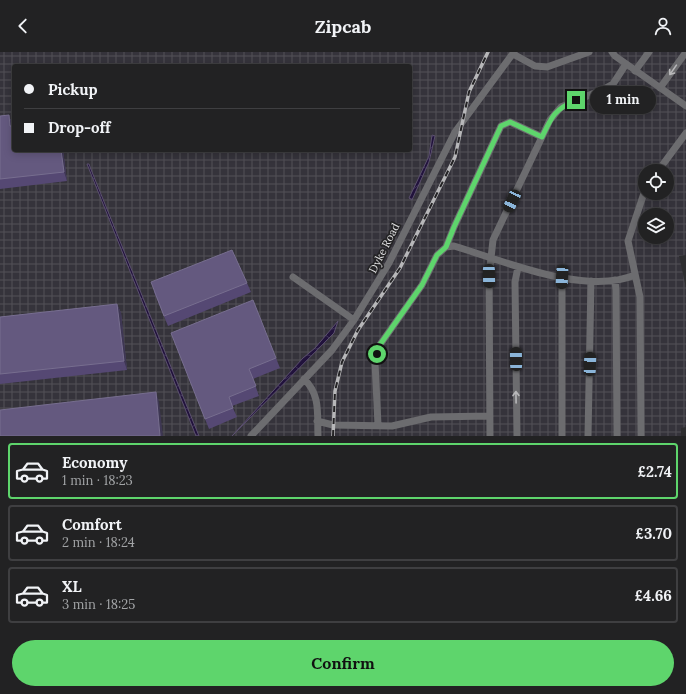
<!DOCTYPE html>
<html lang="en">
<head>
<meta charset="utf-8">
<style>
	:root { --surface:#222223; --page:#2e2f30; --text:#f1f3f6; --muted:#a2a4a6; --line:#3f3f41; --accent:#5ed56c }
	body { margin:0; font-family:Lora,serif; background:var(--page); color:var(--text); height:100vh; display:flex; flex-direction:column; font-size:15px; white-space:nowrap }
	* { box-sizing:border-box; margin:0 }
	p { font-size:13px; color:var(--muted) }
	.icon { flex:none; width:22px; height:22px; fill:none; stroke:currentColor; stroke-width:2; stroke-linecap:round; stroke-linejoin:round }
	.map { position:relative; height:384px; overflow:hidden }
	.drawer { display:flex; flex-direction:column; background:var(--surface); flex:1 }
	.drawer>* { flex:none }
	.banner { position:absolute; left:12px; top:12px; width:400px; height:88px; border-radius:4px; box-shadow:0 2px 10px #0003,0 0 0 1px var(--line); display:grid; align-content:center; height:88px; padding:0 12px; background:var(--surface) }
	.controls { position:absolute; left:638px; top:112px; display:grid; gap:8px }
	.controls a { display:grid; place-items:center; width:36px; height:36px; border-radius:50%; background:var(--surface); box-shadow:0 2px 10px #0003,0 0 0 1px var(--line); font-size:20px }
	.end { position:absolute; width:18px; height:18px; margin:-9px; border:5px solid #5ed56c; background:#111; box-shadow:0 0 0 2px #111 }
	.from { border-radius:50% }
	.bubble { position:absolute; height:28px; border-radius:14px; background:var(--surface); box-shadow:0 2px 10px #0003,0 0 0 1px var(--line); font-size:13px; font-weight:700; line-height:28px; text-align:center }
	.car { position:absolute; width:12px; height:24px; margin:-12px -6px; border-radius:5px; box-shadow:0 0 3px 1px #0007; background:linear-gradient(#222 24%,#8ab4d8 0 40%,#222 0 76%,#8ab4d8 0 86%,#222 0) }
	.banner b { display:flex; align-items:center; gap:14px; height:38px; font-size:15px }
	.banner b+b { border-top:1px solid var(--line) }
	.banner i { width:10px; height:10px; background:var(--text) }
	ul { padding:7px 0 0; list-style:none }
	li { display:flex; align-items:center; gap:12px; height:56px; margin:0 8px 6px; padding:0 4px; border:2px solid var(--line); border-radius:4px }
	li div { flex:1 }
	li b { display:block; font-size:15px }
	li em { font-style:normal; font-weight:700 }
	li.on { border-color:var(--accent) }
	li>.icon { width:36px; height:36px; stroke-width:1.5 }
	.action { display:flex; gap:8px; margin-top:auto; padding:8px 12px }
	.action a { flex:1; height:46px; border-radius:24px; background:var(--accent); color:#111; font-size:16px; font-weight:700; line-height:46px; text-align:center }
	header { display:flex; justify-content:space-between; align-items:center; height:52px; padding:0 12px; background:var(--surface); font-size:18px; font-weight:700 }
	.map>svg:first-child { display:block }
</style>
</head>
<body>
<header><svg class="icon" aria-label="back" viewBox="0 0 24 24"><path d="M15 5l-7 7 7 7"/></svg>Zipcab<svg class="icon" aria-label="person" viewBox="0 0 24 24"><circle cx="12" cy="8" r="4"/><path d="M4 21q1-7 8-7t8 7"/></svg></header>
<div class="map">
<svg width="686" height="384" viewBox="0 0 686 384">
	<defs>
		<pattern id="industrial-grid" width="8" height="8" patternUnits="userSpaceOnUse"><rect width="8" height="8" fill="#35333b"/><path d="M0 4h8M4 0v8" fill="none" stroke="#525057"/></pattern>
		<pattern id="water-waves" width="16" height="10" patternUnits="userSpaceOnUse"><rect width="16" height="10" fill="#21123c"/><path d="M0 5q4-4 8 0t8 0" fill="none" stroke="#413458"/></pattern>
	</defs>
	<rect width="100%" height="100%" fill="#2d2d2f"/>
	<path fill="url(#industrial-grid)" fill-rule="evenodd" d="M0 0H686V203L679 204 686 236V375L681 376V384H0ZM14 14H410V98H14ZM645 119H667V141H645ZM645 163H667V185H645Z"/>
	<path fill="url(#water-waves)" stroke="#5b506e" d="M432 83 435 84 429 110 412 148 409 146 429 104Z
		M87 112H89L92 120 199 384H196Z
		M338 269 334 281 232 384 303 306 315 296Z"/>
	<g fill="none" stroke-linecap="round" stroke-linejoin="round">
		<path stroke="#6c6c6f" stroke-width="7" d="M612 0 615 4 686 54
			M513 2 535 14 547 15 589 0
			M635 19 649 0
			M660 36 686 0
			M658 119 686 81
			M446 195 454 175 501 74 510 70 542 85
			M293 225 354 268
			M562 225V384
			M615 228 616 238 617 384
			M304 327C321 343 317 363 318 384
			M317 369 333 373 392 374 431 365 490 364
			M378 373 375 310 379 294 422 233 437 203 446 195 454 194C504 209 585 244 635 223
			M251 384 332 298 354 268 389 211 455 80 514 0
			M490 384 489 224 493 188 550 68 561 55 604 37 613 32 626 12
			M517 384 515 230 518 215
			M588 384 591 229
			M641 384 640 245 628 189 645 138"/>
		<g stroke="#b7b7b9" stroke-width="3.5">
			<path id="rail" d="M333 384 335 339 342 310 358 278 400 216 455 105 469 40 488 0"/>
		</g>
		<use href="#rail" stroke="#242325" stroke-width="2" stroke-dasharray="6" stroke-linecap="butt"/>
	</g>
	<path fill="#554873" d="M9 63 12 73 14 98H63L67 129 0 137V64Z
		M247 231 251 240 168 274 154 240Z
		M117 252 121 261 127 318 0 332V265Z
		M171 281 276 306 280 316 253 327 259 344 232 354 237 365 209 377Z"/>
	<path fill="#3e3753" d="M9 63 12 73 13 84 10 74Z
		M61 98H63L67 129 64 120Z
		M117 252 121 261 127 318 124 309Z
		M156 340 159 350 163 384H160Z"/>
	<path fill="#64597f" stroke="#776e8f" d="M9 63 10 74H14V98H61L64 120 0 127V64Z
		M232 198 247 231 164 264 151 230Z
		M253 248 276 306 249 317 256 334 229 345 233 356 205 367 171 281Z
		M117 252 124 309 0 322V265Z
		M156 340 160 384H0V358Z"/>
	<defs><path id="oneway-shaft" d="M-6 0H5M1.5-3L5.5 0L1.5 3" fill="none" stroke-width="1.6" stroke-linecap="round" stroke-linejoin="round"/></defs>
	<g stroke="#b8b8ba">
		<use href="#oneway-shaft" transform="translate(673 18) rotate(125)"/>
		<use href="#oneway-shaft" transform="translate(516 345) rotate(-91)"/>
	</g>
	<g fill="none" stroke-linecap="round" stroke-linejoin="round">
		<path stroke="#5ed56c" stroke-width="5" d="M377 302 379 294 422 233 437 203 446 195 454 175 501 74 510 70 542 85C552 64 554 58 576 48"/>
	</g>
	<g text-anchor="middle" stroke-width="3.5" stroke-linejoin="round" paint-order="stroke">
		<g font-size="11" fill="#e1e1e2" stroke="#242325">
			<text transform="translate(384 196) rotate(-63)" y="4">Dyke Road</text>
		</g>
	</g>
</svg>
<div class="controls">
<a><svg class="icon" aria-label="locate" viewBox="0 0 24 24"><circle cx="12" cy="12" r="6"/><path d="M12 2v4M12 18v4M2 12h4M18 12h4"/></svg></a>
<a><svg class="icon" aria-label="layers" viewBox="0 0 24 24"><path d="M12 4l9 5-9 5-9-5zM3 14l9 5 9-5"/></svg></a>
</div>
<i class="end from" style="left:377px;top:302px"></i>
<i class="end" style="left:576px;top:48px"></i>
<div class="bubble" style="left:590px;top:34px;width:66px">1 min</div>
<i class="car" style="left:512px;top:149px;rotate:205deg"></i>
<i class="car" style="left:489px;top:224px;rotate:179deg"></i>
<i class="car" style="left:562px;top:225px;rotate:183deg"></i>
<i class="car" style="left:516px;top:307px;rotate:359deg"></i>
<i class="car" style="left:590px;top:312px;rotate:2deg"></i>
<div class="banner">
<b><i class="from"></i>Pickup</b>
<b><i></i>Drop-off</b>
</div>
</div>
<section class="drawer">
<ul>
<li class="on"><svg class="icon" aria-label="car" viewBox="0 0 24 24"><path d="M5 17H2v-5l4-1 3-4h7l3 4 3 1v5h-3M9 17h6M6 11h13"/><circle cx="7" cy="17" r="2"/><circle cx="17" cy="17" r="2"/></svg><div><b>Economy</b><p>1 min · 18:23</p></div><em>£2.74</em></li>
<li><svg class="icon" aria-label="car" viewBox="0 0 24 24"><path d="M5 17H2v-5l4-1 3-4h7l3 4 3 1v5h-3M9 17h6M6 11h13"/><circle cx="7" cy="17" r="2"/><circle cx="17" cy="17" r="2"/></svg><div><b>Comfort</b><p>2 min · 18:24</p></div><em>£3.70</em></li>
<li><svg class="icon" aria-label="car" viewBox="0 0 24 24"><path d="M5 17H2v-5l4-1 3-4h7l3 4 3 1v5h-3M9 17h6M6 11h13"/><circle cx="7" cy="17" r="2"/><circle cx="17" cy="17" r="2"/></svg><div><b>XL</b><p>3 min · 18:25</p></div><em>£4.66</em></li>
</ul>
<div class="action"><a>Confirm</a></div>
</section>
</body>
</html>
